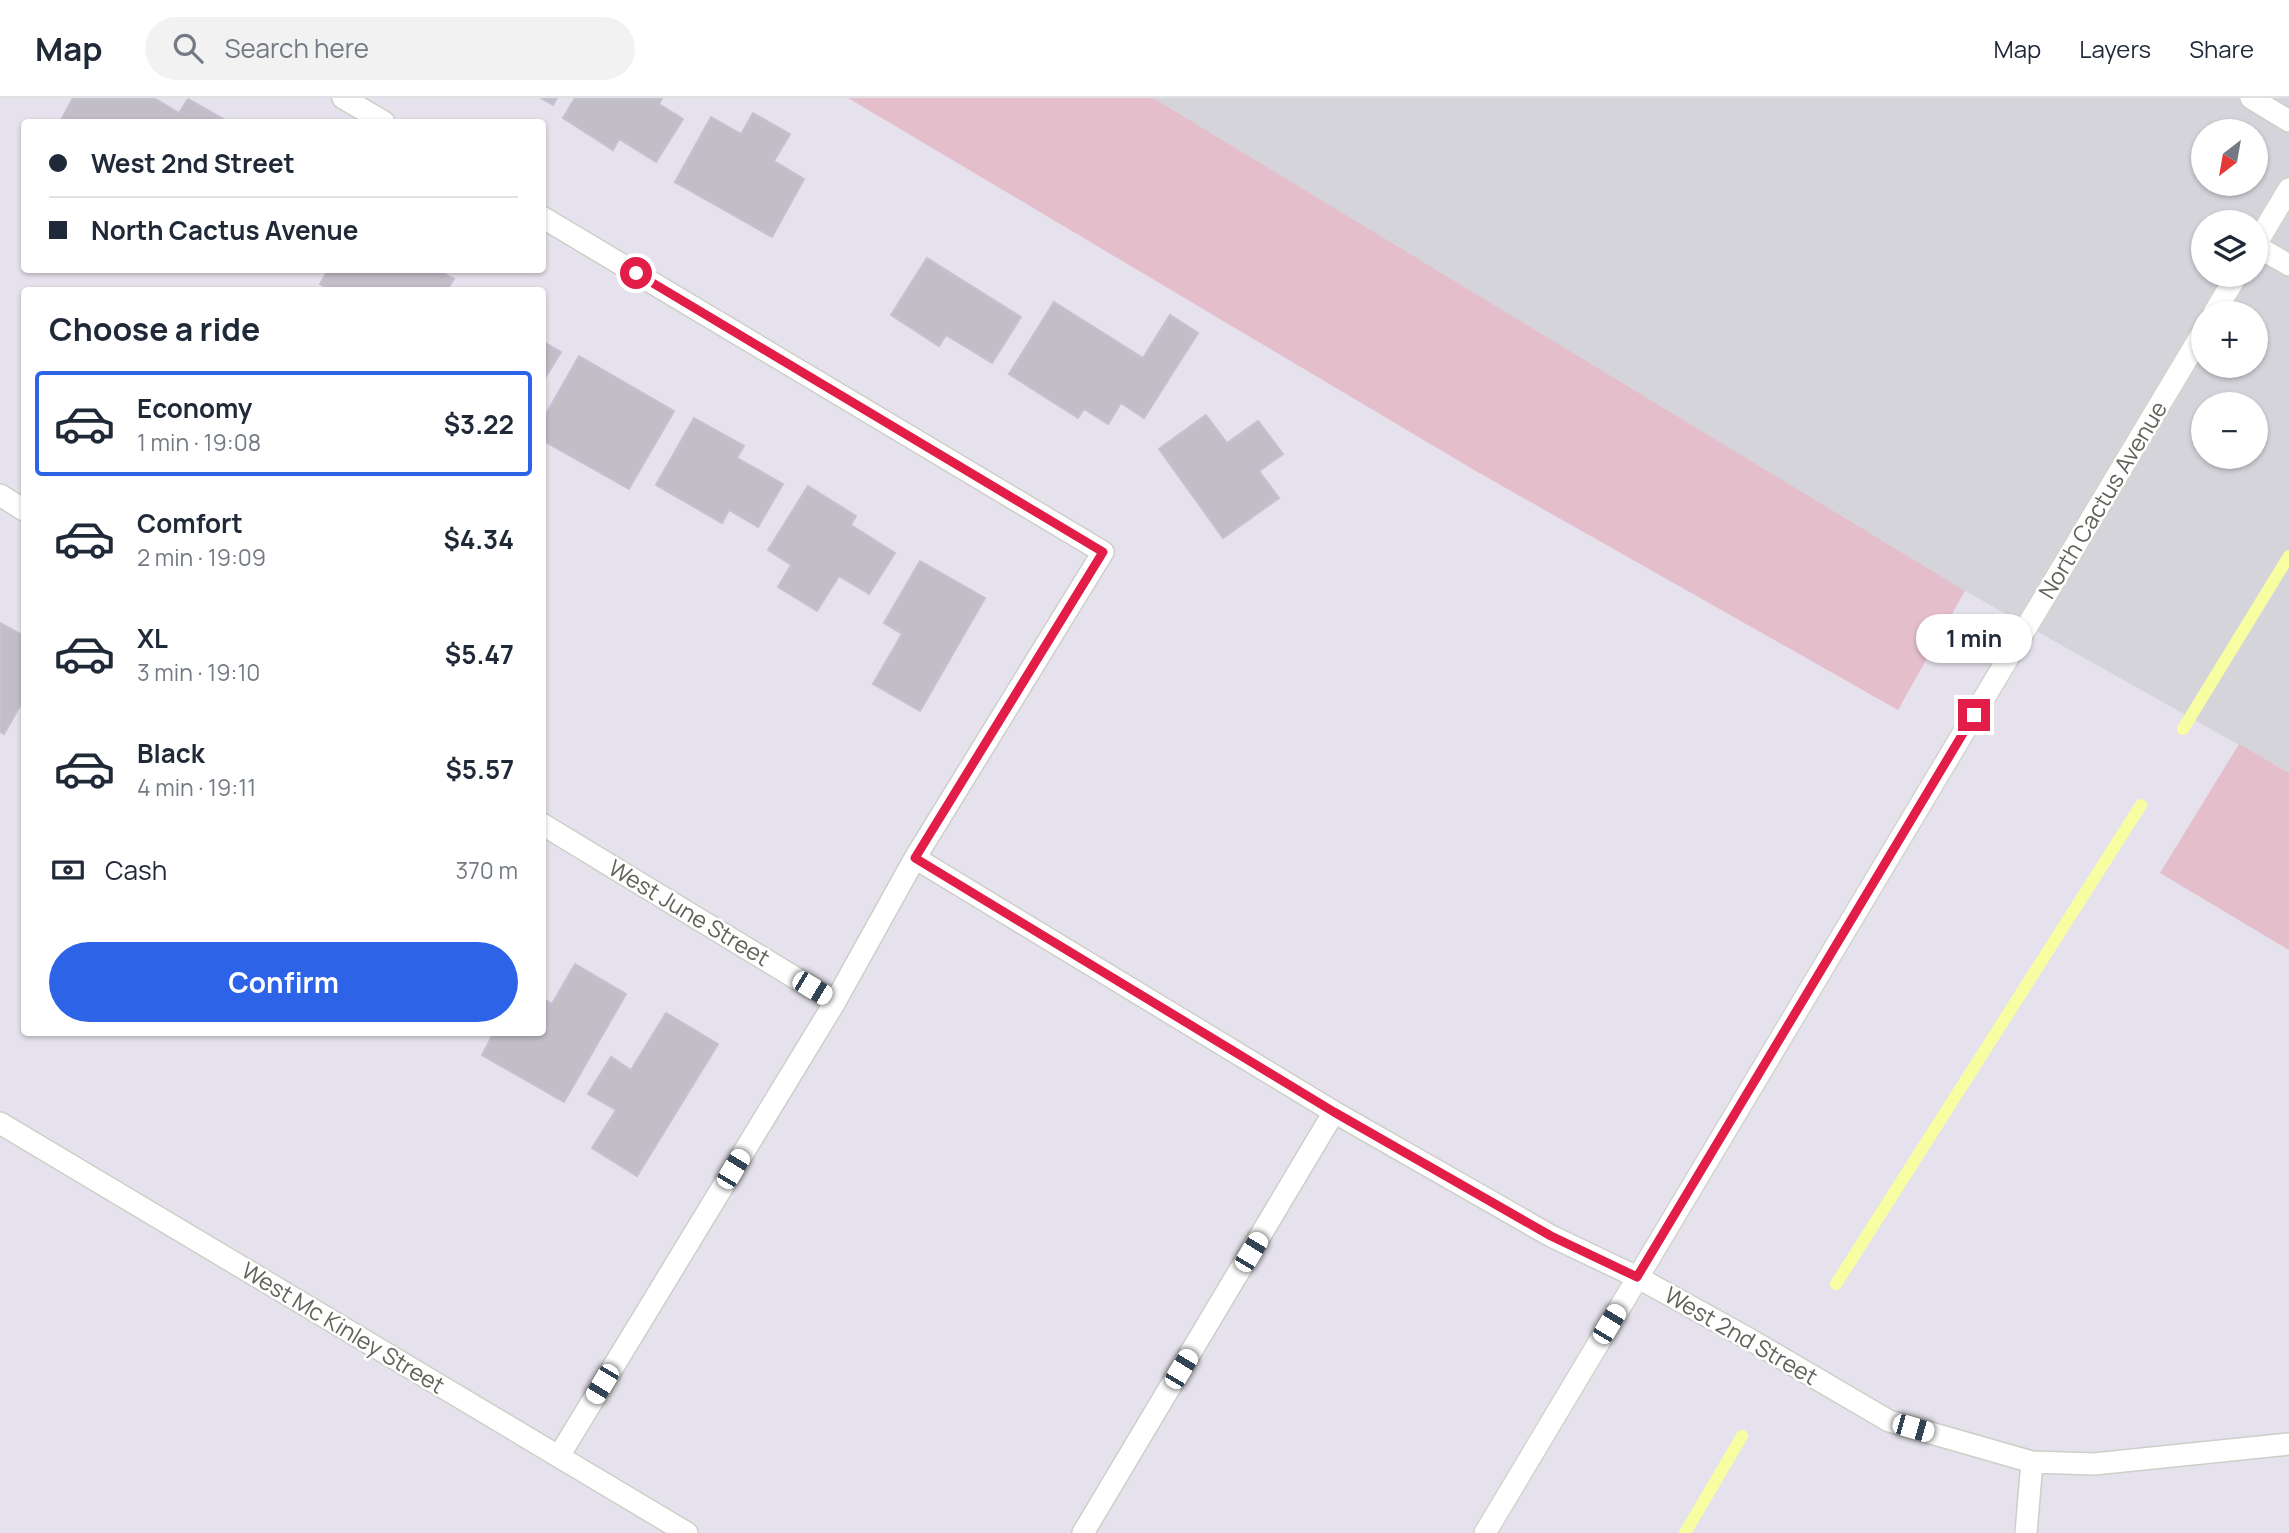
<!DOCTYPE html>
<html lang="en">
<head>
<meta charset="utf-8">
<style>
	:root { --surface:#fff; --page:#f2f2f3; --text:#1f2937; --muted:#747a83; --line:#e0e1e3; --accent:#2d63e7 }
	body { margin:0; font-family:Manrope,sans-serif; background:var(--page); color:var(--text); height:100vh; display:flex; flex-direction:column; font-size:26px; white-space:nowrap }
	* { box-sizing:border-box; margin:0 }
	p { font-size:23px; color:var(--muted) }
	.icon { flex:none; width:38px; height:38px; fill:none; stroke:currentColor; stroke-width:2; stroke-linecap:round; stroke-linejoin:round }
	.map { position:relative; flex:1; overflow:hidden }
	.sheet { position:absolute; left:21px; top:189px; width:525px; height:749px; display:flex; flex-direction:column; background:var(--surface); border-radius:7px; box-shadow:0 2px 5px #0004 }
	.sheet>* { flex:none }
	.banner { position:absolute; left:21px; top:21px; width:525px; height:154px; border-radius:7px; box-shadow:0 2px 5px #0004; display:grid; align-content:center; height:154px; padding:0 28px; background:var(--surface) }
	.needle { width:46px; rotate:211deg }
	.controls { position:absolute; left:2191px; top:21px; display:grid; gap:14px }
	.controls a { display:grid; place-items:center; width:77px; height:77px; border-radius:50%; background:var(--surface); box-shadow:0 2px 5px #0004; font-size:35px }
	.end { position:absolute; width:32px; height:32px; margin:-16px; border:9px solid #e11d48; background:#fff; box-shadow:0 0 0 4px #fff }
	.from { border-radius:50% }
	.bubble { position:absolute; height:49px; border-radius:24px; background:var(--surface); box-shadow:0 2px 5px #0004; font-size:23px; font-weight:700; line-height:49px; text-align:center }
	.car { position:absolute; width:21px; height:42px; margin:-21px -10px; border-radius:9px; box-shadow:0 0 5px 2px #0007; background:linear-gradient(#fff 24%,#345 0 40%,#fff 0 76%,#345 0 86%,#fff 0) }
	.banner b { display:flex; align-items:center; gap:24px; height:66px; font-size:26px }
	.banner b+b { border-top:2px solid var(--line) }
	.banner i { width:18px; height:18px; background:var(--text) }
	ul { padding:0; list-style:none }
	li { display:flex; align-items:center; gap:21px; height:105px; margin:0 14px 10px; padding:0 14px; border:4px solid transparent; border-radius:7px }
	li div { flex:1 }
	li b { display:block; font-size:26px }
	li em { font-style:normal; font-weight:700 }
	li.active { border-color:var(--accent) }
	li>.icon { width:63px; height:63px; stroke-width:1.5 }
	h2 { padding:0 28px; font-size:32px; line-height:84px }
	.pay { display:flex; align-items:center; gap:18px; height:77px; padding:0 28px; font-size:26px }
	.pay p { margin-inline-start:auto }
	.cta { display:flex; gap:14px; margin-top:auto; padding:14px 28px }
	.cta a { flex:1; height:80px; border-radius:42px; background:var(--accent); color:#fff; font-size:28px; font-weight:700; line-height:80px; text-align:center }
	header { display:flex; align-items:center; gap:42px; box-sizing:border-box; height:98px; padding:0 35px; background:var(--surface); border-bottom:2px solid var(--line) }
	header strong { font-size:33px }
	nav { display:flex; gap:38px; margin-inline-start:auto; font-size:24px }
	.search { width:490px; height:63px; background:var(--page); display:flex; align-items:center; gap:18px; box-sizing:border-box; padding:0 24px; border-radius:38px; color:var(--muted); font-size:26px }
	.map>svg:first-child { display:block }
</style>
</head>
<body>
<header>
<strong>Map</strong>
<div class="search"><svg class="icon" aria-label="search" viewBox="0 0 24 24"><circle cx="10" cy="10" r="6"/><path d="M15 15l6 6"/></svg>Search here</div>
<nav><a>Map</a><a>Layers</a><a>Share</a></nav>
</header>
<div class="map">
<svg width="2289" height="1435" viewBox="0 0 2289 1435">
	<rect width="100%" height="100%" fill="#e6e2ed"/>
	<path fill="#d6d4db" fill-rule="evenodd" d="M1145 0H2289V675L1965 493 1937 484ZM2203 33H2256V86H2203ZM2203 124H2256V177H2203ZM2203 215H2256V268H2203ZM2203 306H2256V359H2203Z"/>
	<path fill="#e5becc" d="M848 0H1153L1965 493 1898 612 1474 372Z
		M2239 646 2289 675V852L2160 775Z"/>
	<g fill="none" stroke-linecap="round" stroke-linejoin="round">
		<path stroke="#f7fea1" stroke-width="12" d="M2183 631 2289 458
			M1836 1186 2141 707
			M1685 1435 1742 1338"/>
	</g>
	<path fill="#c2bec8" stroke="#c6c0d1" stroke-width="2" d="M73 0H154L179 15 188 1 227 23 66 24 61 22Z
		M541 0H557L553 7Z
		M575 0H662L659 6 683 21 656 64 619 41 613 52 563 20Z
		M753 15 790 36 774 63 804 81 772 139 675 84 711 19 741 36Z
		M927 160 1021 219 992 265 946 237 939 248 891 217Z
		M328 172H437L454 181 447 192H332L320 186Z
		M1054 204 1143 260 1170 217 1198 235 1144 320 1121 305 1108 326 1084 311 1078 320 1009 276Z
		M542 243 561 254 542 285Z
		M579 258 674 313 629 391 542 342V323Z
		M1206 317 1227 345 1258 323 1283 356 1259 373 1279 400 1223 440 1159 351Z
		M694 320 744 348 737 360 783 386 758 429 729 412 722 425 656 387Z
		M808 388 856 418 851 427 895 455 869 496 839 478 817 513 778 489 791 467 768 452Z
		M920 463 985 500 920 613 873 586 902 536 884 525Z
		M0 525 24 538V601L4 636 0 634Z
		M575 866 626 896 564 1004 482 957 494 934H542V900L552 906Z
		M666 915 718 946 637 1078 592 1050 616 1012 588 996 611 959 631 972Z"/>
	<g fill="none" stroke-linecap="round" stroke-linejoin="round">
		<g stroke="#cdcfc8" stroke-width="24">
			<path id="lane" d="M2256 148 2289 167"/>
		</g>
		<g stroke="#cdcfc8" stroke-width="24">
			<path id="street" d="M343 0 384 24
				M2251 0 2289 23
				M542 119 1103 454 915 760 835 904 559 1358
				M0 397 24 412
				M542 726 835 904
				M915 760 1334 1014 1551 1138 1637 1179 1749 1241 1889 1323 2032 1364 2094 1366 2289 1346
				M0 1025 687 1435
				M1083 1435 1334 1014
				M2026 1435 2032 1364"/>
		</g>
		<g stroke="#d3d5cc" stroke-width="24">
			<path id="secondary" d="M2256 146 2289 91
				M2214 215 2237 177
				M1485 1435 2203 234"/>
		</g>
		<use href="#lane" stroke="#fff" stroke-width="21"/>
		<use href="#street" stroke="#fff" stroke-width="21"/>
		<use href="#secondary" stroke="#fff" stroke-width="21"/>
	</g>
	<g fill="none" stroke-linecap="round" stroke-linejoin="round">
		<path stroke="#e11d48" stroke-width="9" d="M636 175 1103 454 915 760 1334 1014 1551 1138 1637 1179 1974 617"/>
	</g>
	<g text-anchor="middle" stroke-width="5" stroke-linejoin="round" paint-order="stroke">
		<g font-size="23" fill="#61635a" stroke="#fff">
			<text transform="translate(2103 402) rotate(-59)" y="8">North Cactus Avenue</text>
			<text transform="translate(689 815) rotate(31)" y="8">West June Street</text>
			<text transform="translate(343 1230) rotate(31)" y="8">West Mc Kinley Street</text>
			<text transform="translate(1741 1238) rotate(30)" y="8">West 2nd Street</text>
		</g>
	</g>
</svg>
<div class="controls">
<a><svg class="needle" viewBox="-14 -14 28 28"><path d="M0-13l5 13h-10z" fill="#e53935"/><path d="M0 13l5-13h-10z" fill="#747a83"/></svg></a>
<a><svg class="icon" aria-label="layers" viewBox="0 0 24 24"><path d="M12 4l9 5-9 5-9-5zM3 14l9 5 9-5"/></svg></a>
<a>+</a>
<a>−</a>
</div>
<i class="end from" style="left:636px;top:175px"></i>
<i class="end" style="left:1974px;top:617px"></i>
<div class="bubble" style="left:1916px;top:516px;width:116px">1 min</div>
<i class="car" style="left:812px;top:890px;rotate:121deg"></i>
<i class="car" style="left:733px;top:1071px;rotate:31deg"></i>
<i class="car" style="left:1251px;top:1154px;rotate:31deg"></i>
<i class="car" style="left:1609px;top:1226px;rotate:31deg"></i>
<i class="car" style="left:1181px;top:1271px;rotate:31deg"></i>
<i class="car" style="left:602px;top:1286px;rotate:211deg"></i>
<i class="car" style="left:1913px;top:1330px;rotate:106deg"></i>
<div class="banner">
<b><i class="from"></i>West 2nd Street</b>
<b><i></i>North Cactus Avenue</b>
</div>
<section class="sheet">
<h2>Choose a ride</h2>
<ul>
<li class="active"><svg class="icon" aria-label="car" viewBox="0 0 24 24"><path d="M5 17H2v-5l4-1 3-4h7l3 4 3 1v5h-3M9 17h6M6 11h13"/><circle cx="7" cy="17" r="2"/><circle cx="17" cy="17" r="2"/></svg><div><b>Economy</b><p>1 min · 19:08</p></div><em>$3.22</em></li>
<li><svg class="icon" aria-label="car" viewBox="0 0 24 24"><path d="M5 17H2v-5l4-1 3-4h7l3 4 3 1v5h-3M9 17h6M6 11h13"/><circle cx="7" cy="17" r="2"/><circle cx="17" cy="17" r="2"/></svg><div><b>Comfort</b><p>2 min · 19:09</p></div><em>$4.34</em></li>
<li><svg class="icon" aria-label="car" viewBox="0 0 24 24"><path d="M5 17H2v-5l4-1 3-4h7l3 4 3 1v5h-3M9 17h6M6 11h13"/><circle cx="7" cy="17" r="2"/><circle cx="17" cy="17" r="2"/></svg><div><b>XL</b><p>3 min · 19:10</p></div><em>$5.47</em></li>
<li><svg class="icon" aria-label="car" viewBox="0 0 24 24"><path d="M5 17H2v-5l4-1 3-4h7l3 4 3 1v5h-3M9 17h6M6 11h13"/><circle cx="7" cy="17" r="2"/><circle cx="17" cy="17" r="2"/></svg><div><b>Black</b><p>4 min · 19:11</p></div><em>$5.57</em></li>
</ul>
<div class="pay"><svg class="icon" aria-label="cash" viewBox="0 0 24 24"><path d="M3 7h18v10H3z"/><circle cx="12" cy="12" r="2"/></svg>Cash<p>370 m</p></div>
<div class="cta"><a>Confirm</a></div>
</section>
</div>
</body>
</html>
